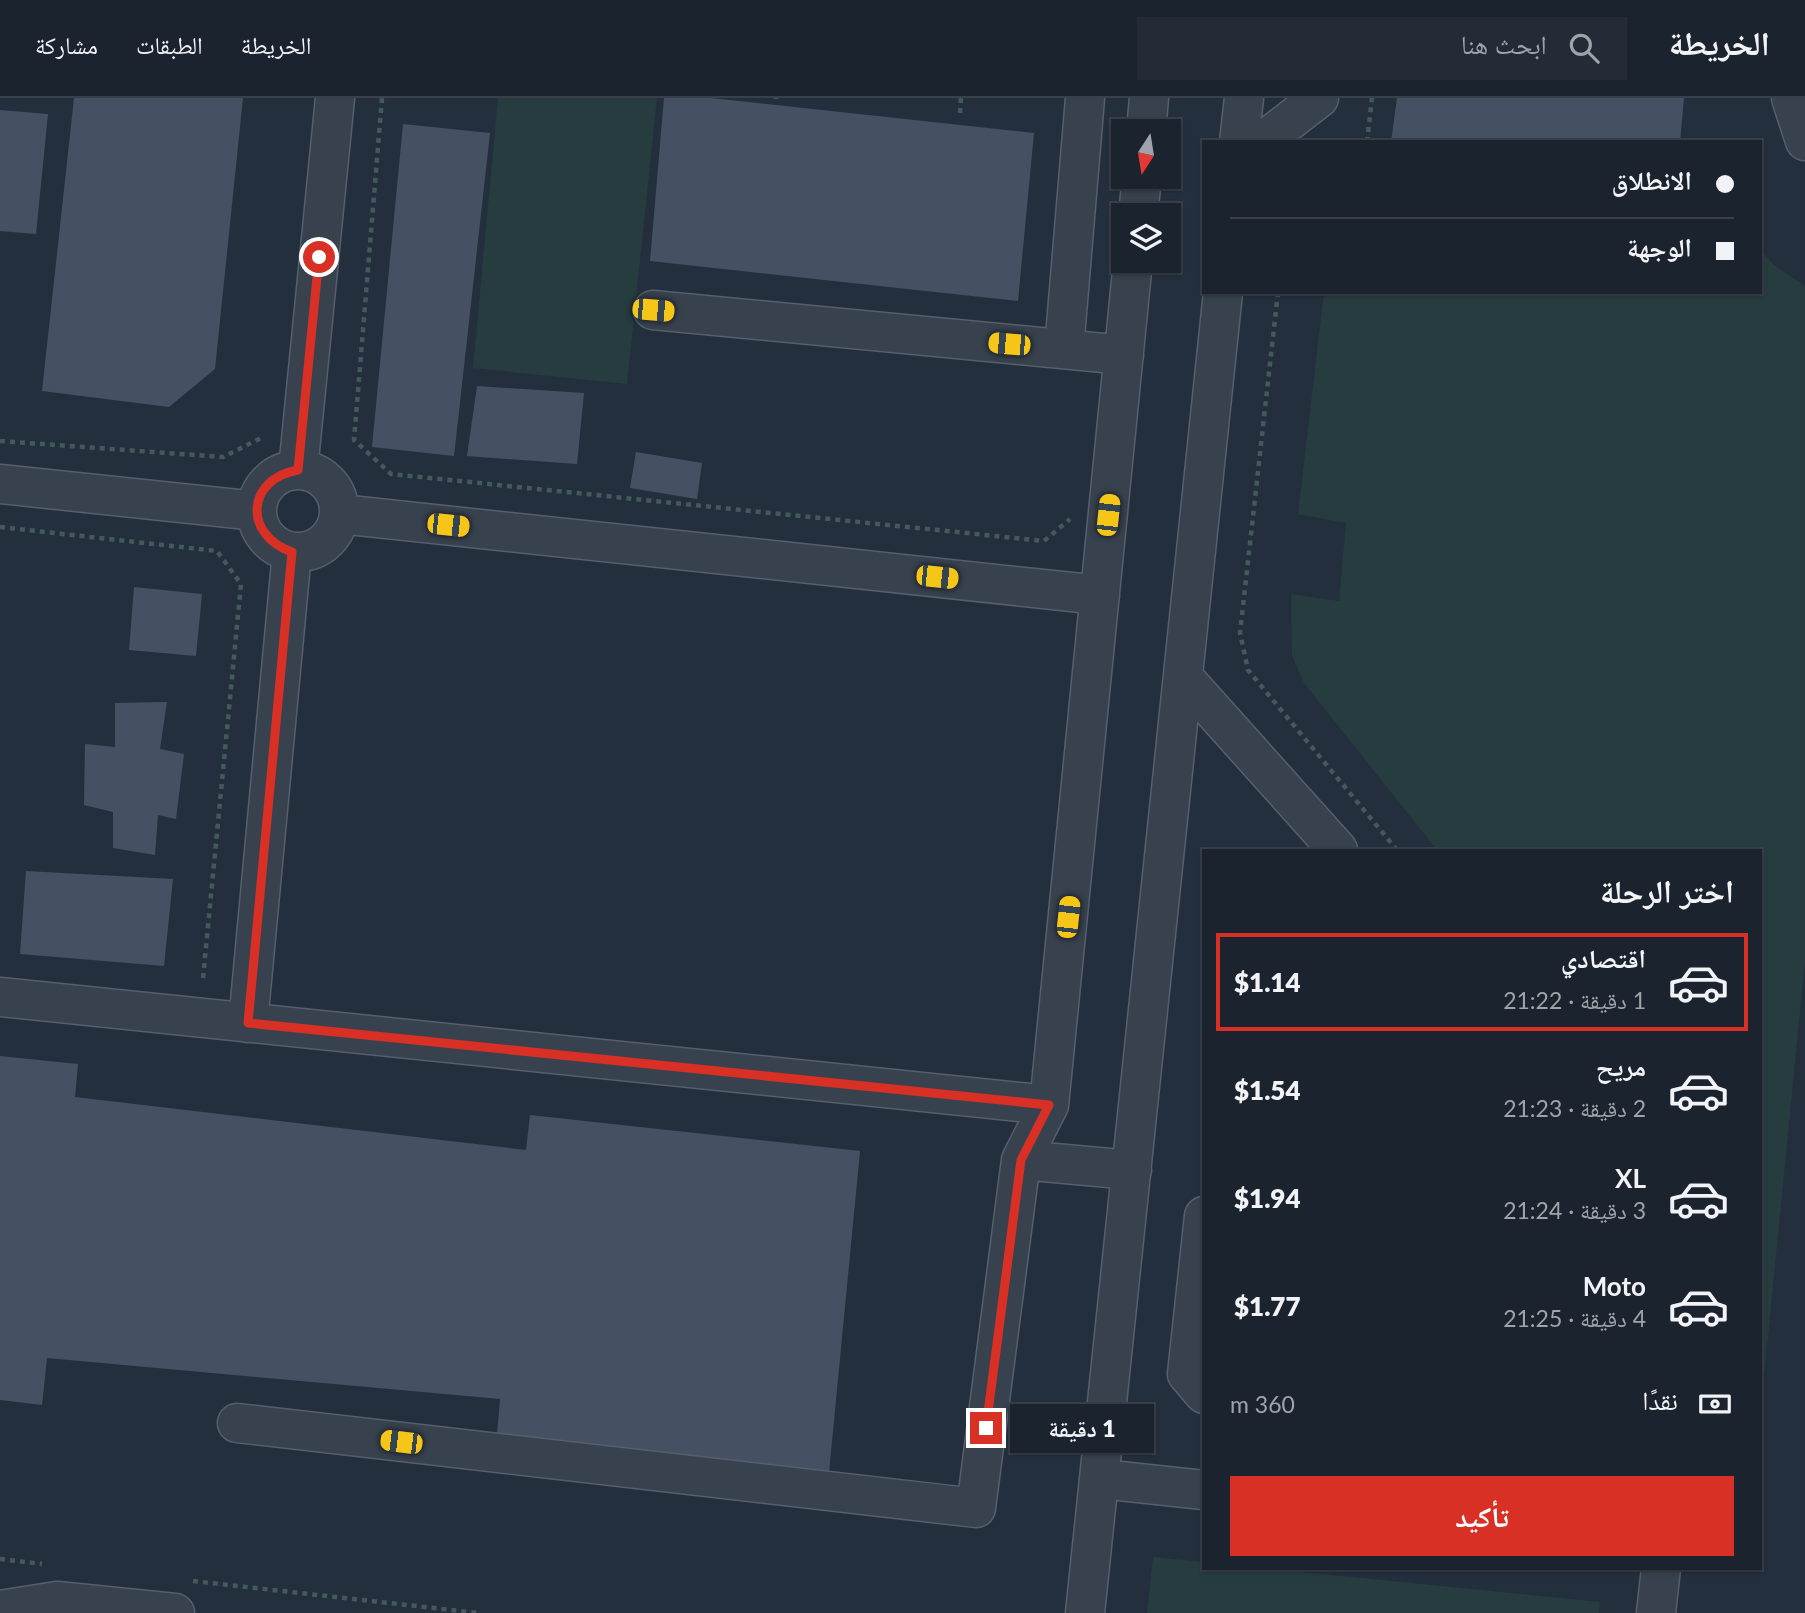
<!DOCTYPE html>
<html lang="ar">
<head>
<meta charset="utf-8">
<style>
	:root { --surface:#1b232e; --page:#242b36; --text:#f1f3f6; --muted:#a0a4aa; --line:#39404a; --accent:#d93025 }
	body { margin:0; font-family:Lato,"Noto Naskh Arabic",sans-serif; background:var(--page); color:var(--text); direction:rtl; height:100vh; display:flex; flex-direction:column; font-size:26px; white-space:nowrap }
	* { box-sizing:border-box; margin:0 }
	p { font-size:23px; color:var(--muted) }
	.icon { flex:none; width:38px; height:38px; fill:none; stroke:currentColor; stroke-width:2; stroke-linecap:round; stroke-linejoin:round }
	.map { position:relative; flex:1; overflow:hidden; direction:ltr }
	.drawer { position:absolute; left:1202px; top:751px; width:560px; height:721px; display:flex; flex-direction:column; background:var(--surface); border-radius:0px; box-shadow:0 2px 5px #0004,0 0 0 2px var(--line); direction:rtl }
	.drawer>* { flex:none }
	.banner { position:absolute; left:1202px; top:42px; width:560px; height:154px; border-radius:0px; box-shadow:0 2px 5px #0004,0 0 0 2px var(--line); direction:rtl; display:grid; align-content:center; height:154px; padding:0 28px; background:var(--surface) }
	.needle { width:46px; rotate:192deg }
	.fabs { position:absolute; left:1111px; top:21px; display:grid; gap:14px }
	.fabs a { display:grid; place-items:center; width:70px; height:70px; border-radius:0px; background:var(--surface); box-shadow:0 2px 5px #0004,0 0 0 2px var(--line); font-size:35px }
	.end { position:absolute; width:32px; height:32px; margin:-16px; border:9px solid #d93025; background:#fff; box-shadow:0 0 0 4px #fff }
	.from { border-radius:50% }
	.bubble { position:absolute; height:49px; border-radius:0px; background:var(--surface); box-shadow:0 2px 5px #0004,0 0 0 2px var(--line); font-size:23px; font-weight:800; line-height:49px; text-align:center; direction:rtl }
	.car { position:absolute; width:21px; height:42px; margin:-21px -10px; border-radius:9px; box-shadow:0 0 5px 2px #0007; background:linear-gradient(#f5c518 24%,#345 0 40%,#f5c518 0 76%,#345 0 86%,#f5c518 0) }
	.banner b { display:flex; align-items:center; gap:24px; height:66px; font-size:26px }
	.banner b+b { border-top:2px solid var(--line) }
	.banner i { width:18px; height:18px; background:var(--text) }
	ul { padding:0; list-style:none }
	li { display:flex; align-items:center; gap:21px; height:98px; margin:0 14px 10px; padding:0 14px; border:4px solid transparent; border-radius:0px }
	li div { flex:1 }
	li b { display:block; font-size:26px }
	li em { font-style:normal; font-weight:800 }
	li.selected { border-color:var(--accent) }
	li>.icon { width:63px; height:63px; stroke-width:1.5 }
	h2 { padding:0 28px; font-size:32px; line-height:84px }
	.pay { display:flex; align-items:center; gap:18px; height:77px; padding:0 28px; font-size:26px }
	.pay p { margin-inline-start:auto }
	.action { display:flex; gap:14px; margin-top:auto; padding:14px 28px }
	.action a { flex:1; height:80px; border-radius:0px; background:var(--accent); color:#fff; font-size:28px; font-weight:800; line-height:80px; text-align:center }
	header { display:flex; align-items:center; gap:42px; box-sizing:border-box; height:98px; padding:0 35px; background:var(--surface); border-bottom:2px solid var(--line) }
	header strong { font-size:33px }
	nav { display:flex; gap:38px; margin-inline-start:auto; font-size:24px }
	.search { width:490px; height:63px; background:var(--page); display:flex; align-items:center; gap:18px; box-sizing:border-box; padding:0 24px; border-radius:0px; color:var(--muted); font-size:26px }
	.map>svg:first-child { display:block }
</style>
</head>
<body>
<header>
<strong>الخريطة</strong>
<div class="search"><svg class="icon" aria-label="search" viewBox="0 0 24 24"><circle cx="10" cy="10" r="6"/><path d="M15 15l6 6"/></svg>ابحث هنا</div>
<nav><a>الخريطة</a><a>الطبقات</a><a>مشاركة</a></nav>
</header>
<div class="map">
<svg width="1805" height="1515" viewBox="0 0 1805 1515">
	<rect width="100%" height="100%" fill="#242f3e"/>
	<path fill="#263c3f" d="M498 0H657L627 286 473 270Z
		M1761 152 1774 167 1805 188V863L1761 1309 1760 752H1437L1304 585 1292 557 1291 496 1339 503 1346 425 1298 416 1324 194H1760Z
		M1153 1459 1204 1464V1470H1262L1600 1504 1599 1515H1147Z"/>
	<path fill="#455162" d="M74 0H243L215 271 169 309 42 293Z
		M664 0H711L1034 35 1018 203 650 163Z
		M1397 0H1684L1680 44H1391Z
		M0 12 48 16 36 136 0 133Z
		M403 26 490 35 454 358 372 349Z
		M477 288 584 295 577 366 467 358Z
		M636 354 702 365 697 401 630 390Z
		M134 489 202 496 196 558 129 552Z
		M167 604 160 651 184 656 176 721 158 717 155 757 113 750V714L84 707 85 646 115 649V605Z
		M26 773 173 781 164 868 20 856Z
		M0 958 78 966 75 999 526 1052 530 1017 860 1053 828 1385 496 1347 500 1301 47 1260 42 1307 0 1302Z"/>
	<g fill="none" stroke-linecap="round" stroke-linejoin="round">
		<g stroke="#565f6c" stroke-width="41">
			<path id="minor" d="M1791 0 1805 43
				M1146 33 1149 0
				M1239 44 1244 0
				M1262 44 1319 0
				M1138 117 1142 79
				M653 212 1124 257
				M1064 251 1085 0
				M298 372 335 0
				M257 413a41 41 0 1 1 82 0a41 41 0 1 1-82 0Z
				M0 386 257 413
				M340 416 1100 497
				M1183 579 1338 752
				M0 899 1049 1007
				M248 925 292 454
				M1021 1062 1132 1072
				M1204 1118 1187 1276 1204 1296
				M237 1325 976 1410 1021 1062 1049 1007 1133 163
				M1101 1381 1204 1392
				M0 1512 57 1503 175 1515
				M1085 1515 1223 194
				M1656 1515 1661 1470"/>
		</g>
		<path stroke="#44595c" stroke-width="4.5" stroke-dasharray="5 5" stroke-linecap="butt" d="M382 0 354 342 391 376 1044 443 1070 421
			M776 1V0
			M960 15 961 0
			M1367 44 1372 0
			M1278 194 1240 535 1248 572 1397 752
			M0 343 223 359 263 339
			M0 429 217 453 241 486 203 880
			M0 1461 42 1466
			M193 1483 478 1515"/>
		<use href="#minor" stroke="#38414e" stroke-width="38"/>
	</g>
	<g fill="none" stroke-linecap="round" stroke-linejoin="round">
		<path stroke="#d93025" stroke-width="9" d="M319 159 298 372C246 381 243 437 292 454L248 925 1049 1007 1021 1062 986 1330"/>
	</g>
</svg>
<div class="fabs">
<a><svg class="needle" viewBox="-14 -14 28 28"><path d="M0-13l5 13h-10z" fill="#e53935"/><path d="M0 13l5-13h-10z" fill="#a0a4aa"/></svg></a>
<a><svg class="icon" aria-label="layers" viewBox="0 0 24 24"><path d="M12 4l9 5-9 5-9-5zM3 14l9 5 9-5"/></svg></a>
</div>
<i class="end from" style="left:319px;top:159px"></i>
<i class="end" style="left:986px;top:1330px"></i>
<div class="bubble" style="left:1010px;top:1306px;width:144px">1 دقيقة</div>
<i class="car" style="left:653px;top:212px;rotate:95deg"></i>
<i class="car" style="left:1009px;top:246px;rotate:275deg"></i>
<i class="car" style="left:1108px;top:417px;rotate:6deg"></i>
<i class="car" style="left:448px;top:427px;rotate:96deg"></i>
<i class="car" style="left:937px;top:479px;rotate:96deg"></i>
<i class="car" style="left:1068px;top:819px;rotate:6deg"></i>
<i class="car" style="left:401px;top:1344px;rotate:277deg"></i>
<div class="banner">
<b><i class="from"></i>الانطلاق</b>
<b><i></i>الوجهة</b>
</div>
<section class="drawer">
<h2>اختر الرحلة</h2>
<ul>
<li class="selected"><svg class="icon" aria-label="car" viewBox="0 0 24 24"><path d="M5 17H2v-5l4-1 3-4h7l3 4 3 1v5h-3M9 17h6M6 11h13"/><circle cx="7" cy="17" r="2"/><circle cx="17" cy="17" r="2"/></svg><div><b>اقتصادي</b><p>1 دقيقة · 21:22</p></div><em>$1.14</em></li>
<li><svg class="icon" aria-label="car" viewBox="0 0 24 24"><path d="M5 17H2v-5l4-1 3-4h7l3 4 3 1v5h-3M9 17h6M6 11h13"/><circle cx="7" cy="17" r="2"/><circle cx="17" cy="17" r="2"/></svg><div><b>مريح</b><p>2 دقيقة · 21:23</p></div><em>$1.54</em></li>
<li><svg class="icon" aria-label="car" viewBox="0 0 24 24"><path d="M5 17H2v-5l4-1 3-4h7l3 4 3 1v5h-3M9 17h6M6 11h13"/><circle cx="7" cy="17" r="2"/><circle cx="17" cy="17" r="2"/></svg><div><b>XL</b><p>3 دقيقة · 21:24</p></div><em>$1.94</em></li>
<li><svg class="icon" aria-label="car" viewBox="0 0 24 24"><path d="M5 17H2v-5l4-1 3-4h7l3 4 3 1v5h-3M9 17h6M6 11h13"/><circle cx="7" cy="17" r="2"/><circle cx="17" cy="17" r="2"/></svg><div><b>Moto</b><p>4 دقيقة · 21:25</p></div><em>$1.77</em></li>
</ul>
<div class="pay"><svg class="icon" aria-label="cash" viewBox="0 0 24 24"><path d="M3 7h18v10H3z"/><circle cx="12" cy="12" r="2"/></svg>نقدًا<p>360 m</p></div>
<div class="action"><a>تأكيد</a></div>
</section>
</div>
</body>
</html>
